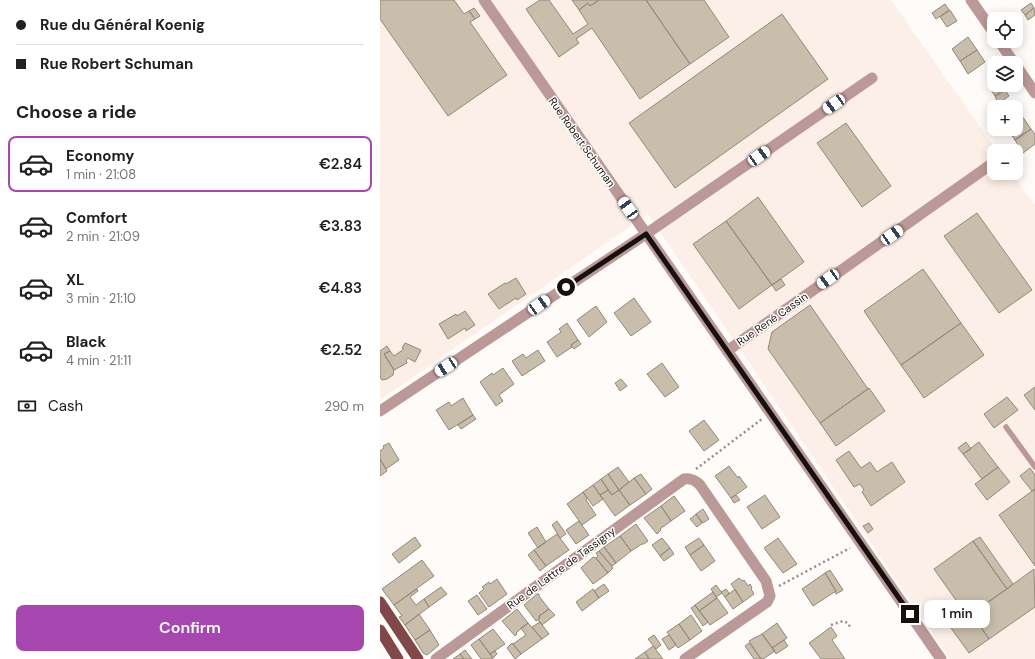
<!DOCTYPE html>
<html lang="en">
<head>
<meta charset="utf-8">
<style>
	:root { --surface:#fff; --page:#f6f6f6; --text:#202124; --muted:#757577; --line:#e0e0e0; --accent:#a647b0 }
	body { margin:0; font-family:"DM Sans",sans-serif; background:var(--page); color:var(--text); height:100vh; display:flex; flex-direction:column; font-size:15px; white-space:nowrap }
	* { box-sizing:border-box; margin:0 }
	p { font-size:13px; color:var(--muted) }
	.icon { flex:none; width:22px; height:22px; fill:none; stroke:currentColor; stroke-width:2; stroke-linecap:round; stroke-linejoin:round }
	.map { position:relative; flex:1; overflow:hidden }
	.panel { display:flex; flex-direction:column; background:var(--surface); width:380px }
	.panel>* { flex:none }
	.guide { display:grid; align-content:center; height:88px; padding:0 16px; background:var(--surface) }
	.controls { position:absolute; left:607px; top:12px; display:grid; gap:8px }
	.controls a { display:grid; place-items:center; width:36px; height:36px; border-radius:8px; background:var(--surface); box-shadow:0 2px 10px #0003; font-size:20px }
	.end { position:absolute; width:18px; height:18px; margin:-9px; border:5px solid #17110c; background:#fff; box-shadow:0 0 0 2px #fff }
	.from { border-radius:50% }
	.bubble { position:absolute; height:28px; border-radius:8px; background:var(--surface); box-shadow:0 2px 10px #0003; font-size:13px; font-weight:600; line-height:28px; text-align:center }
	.car { position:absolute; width:12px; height:24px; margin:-12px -6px; border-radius:5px; box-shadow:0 0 3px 1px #0007; background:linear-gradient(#fff 24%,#345 0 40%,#fff 0 76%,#345 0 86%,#fff 0) }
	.guide b { display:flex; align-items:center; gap:14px; height:38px; font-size:15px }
	.guide b+b { border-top:1px solid var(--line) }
	.guide i { width:10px; height:10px; background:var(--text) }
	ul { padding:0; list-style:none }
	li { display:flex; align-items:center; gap:12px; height:56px; margin:0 8px 6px; padding:0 8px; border:2px solid transparent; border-radius:8px }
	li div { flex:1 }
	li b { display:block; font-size:15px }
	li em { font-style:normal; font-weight:600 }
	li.active { border-color:var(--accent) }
	li>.icon { width:36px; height:36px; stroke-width:1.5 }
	h2 { padding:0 16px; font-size:18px; line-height:48px }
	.pay { display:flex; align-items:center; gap:10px; height:44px; padding:0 16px; font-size:15px }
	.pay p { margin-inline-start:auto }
	.action { display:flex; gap:8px; margin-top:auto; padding:8px 16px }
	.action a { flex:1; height:46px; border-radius:8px; background:var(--accent); color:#fff; font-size:16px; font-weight:600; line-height:46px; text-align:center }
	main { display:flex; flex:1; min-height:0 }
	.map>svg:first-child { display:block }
</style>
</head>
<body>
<main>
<section class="panel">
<div class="guide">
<b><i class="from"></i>Rue du Général Koenig</b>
<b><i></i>Rue Robert Schuman</b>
</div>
<h2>Choose a ride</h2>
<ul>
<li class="active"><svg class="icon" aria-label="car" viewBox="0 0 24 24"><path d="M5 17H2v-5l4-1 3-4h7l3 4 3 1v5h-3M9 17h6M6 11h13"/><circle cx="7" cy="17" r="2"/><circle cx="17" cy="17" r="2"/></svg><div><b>Economy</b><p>1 min · 21:08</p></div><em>€2.84</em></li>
<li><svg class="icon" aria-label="car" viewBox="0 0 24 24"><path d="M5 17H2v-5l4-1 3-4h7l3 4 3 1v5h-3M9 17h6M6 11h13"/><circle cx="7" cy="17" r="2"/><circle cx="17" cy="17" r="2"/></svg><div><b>Comfort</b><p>2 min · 21:09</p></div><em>€3.83</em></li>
<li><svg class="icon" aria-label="car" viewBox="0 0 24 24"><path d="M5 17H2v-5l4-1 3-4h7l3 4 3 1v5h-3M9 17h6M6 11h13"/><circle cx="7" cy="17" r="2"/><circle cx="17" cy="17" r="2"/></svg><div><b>XL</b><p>3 min · 21:10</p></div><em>€4.83</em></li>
<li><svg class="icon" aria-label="car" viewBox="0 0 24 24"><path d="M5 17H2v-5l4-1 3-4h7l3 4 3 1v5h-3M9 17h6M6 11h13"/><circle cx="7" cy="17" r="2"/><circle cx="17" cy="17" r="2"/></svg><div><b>Black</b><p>4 min · 21:11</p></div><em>€2.52</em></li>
</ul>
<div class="pay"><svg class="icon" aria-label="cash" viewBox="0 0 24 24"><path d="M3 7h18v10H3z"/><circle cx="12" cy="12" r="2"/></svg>Cash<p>290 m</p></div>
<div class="action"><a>Confirm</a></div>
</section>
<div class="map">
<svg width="655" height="659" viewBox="0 0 655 659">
	<rect width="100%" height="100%" fill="#fffbf8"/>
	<path fill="#fcefe7" d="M0 0H511L617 151H614V173H632L655 205V659H570L268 214 0 400Z"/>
	<path fill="#c9bdac" stroke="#938877" d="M0 0H74L84 14 89 11 95 19 90 22 127 75 68 116 0 19Z
		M160 0H169L193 34 208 24 199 10 208 3 210 6 219 0H266L310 64 260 99 212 28 196 39 199 43 179 57 146 9Z
		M192 0H219L210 6 208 3 199 10Z
		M266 0H324L349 37 310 64Z
		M651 3 654 8 645 15 641 10Z
		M565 4 569 10 556 19 552 13Z
		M94 8 100 16 95 19 89 11Z
		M654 8 655 15 648 20 645 15Z
		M570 10 577 21 567 27 560 17Z
		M402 14 448 79 295 188 249 123Z
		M588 37 597 50 580 61 572 49Z
		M597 50 605 62 588 74 580 61Z
		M619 85H621L624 89 615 96 611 90Z
		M625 90 629 96 619 103 615 97Z
		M642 116 651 129 635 140 627 129H636V121Z
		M466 123 511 186 482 207 437 143Z
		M651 129 655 134V144L643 153 635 140Z
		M378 197 424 262 392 285 346 221Z
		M597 213 652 290 619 313 564 236Z
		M346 221 392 285 359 309 313 244Z
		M543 269 581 323 521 365 484 311Z
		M136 278 146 294 137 300 136 298 119 309 108 294 125 283 126 284Z
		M401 279 405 285 396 291 392 285Z
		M254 298 271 322 251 336 234 313Z
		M430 305 488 389 440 423 388 349 392 332Z
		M216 306 227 322 209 337 197 320Z
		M85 311 95 325 86 331 85 328 68 339 59 324 76 314 77 316Z
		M187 323 198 340 191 345 192 347 177 357 167 342 181 332 179 329Z
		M581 323 604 355 544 398 521 365Z
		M198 340 201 344 194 349 191 345Z
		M25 343 41 350 35 362 28 358 26 360 27 363 14 370 4 354 10 351 14 356 24 349 22 348Z
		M7 346 10 351 4 354 14 370 13 375 7 379 2 380 0 377V351Z
		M158 350 165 361 142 376 132 361 143 354 146 358Z
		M282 363 299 387 285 397 267 374Z
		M123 368 134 384 119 395 123 401 116 406 100 382 112 373 113 375Z
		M241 379 247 386 240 391 235 383Z
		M655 387V410L644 395Z
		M489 388 505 411 456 446 440 423Z
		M627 397 638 410 614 428 604 414Z
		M83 398 93 415 69 430 56 410 69 402 71 406Z
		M93 415 96 419 81 429 78 425Z
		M324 420 339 440 324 451 309 431Z
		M586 442 591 449 583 454 578 448Z
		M599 442 618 467 602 479 583 454Z
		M9 443 19 460 6 469 0 459V451L4 448 3 446Z
		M469 451 481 468 490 462 497 472 512 462 525 482 491 506 482 492 484 490 480 484 474 487 456 460Z
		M0 459 7 471 0 476Z
		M349 466 358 478 359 476 367 487 351 498 335 476Z
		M238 467 249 482 239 490 228 474Z
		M618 467 630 482 607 500 595 484Z
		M650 468 655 475V489L652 491 640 476Z
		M228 474 239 490 232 495 221 479Z
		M261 474 272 489 266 494 254 478Z
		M254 478 266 494 250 505 239 490Z
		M221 479 228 490 220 495 213 485Z
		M213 485 223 499 213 506 203 492Z
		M655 489V566L619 515Z
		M228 490 232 495 239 490 250 505 235 516 220 495Z
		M203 492 207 498 206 500 216 515 202 525 187 504Z
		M356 495 360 500 354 503 351 498Z
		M385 495 400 517 382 529 367 507Z
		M294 496 305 511 291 521 281 506Z
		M281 506 291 521 280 529 281 530 277 534 264 518Z
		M323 509 329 519 323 523 316 514Z
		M316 514 322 523 317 527 310 519Z
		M177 521 186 534 180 538 172 525Z
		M199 521 209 535 196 544 186 530Z
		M489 523 493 529 488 533 483 526Z
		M256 524 268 541 264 544H262L251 551 240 536Z
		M157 527 166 542 158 548 148 533Z
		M177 534 189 550 166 566 154 550Z
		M240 536 251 551 236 563 224 547Z
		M35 537 41 546 19 563 12 554Z
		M600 537 633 584 627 589 593 541Z
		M282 538 290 548 280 556 272 545Z
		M319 538 324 545 310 555 305 547Z
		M398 538 417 564 403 573 384 548Z
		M593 541 627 589 587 616 554 569Z
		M324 545 335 561 321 571 310 555Z
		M224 547 236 563 232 566 219 551Z
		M290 548 294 554 284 561 280 556Z
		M154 550 166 566 160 571 148 555Z
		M219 551 233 568 228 573 216 558 218 556 216 553Z
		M213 557 216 558 228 573 213 584 201 568Z
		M42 560 54 576 14 605 2 589Z
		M654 569 655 607 609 639 592 614Z
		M450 570 463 590 456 594 455 592 456 591 445 573Z
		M445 573 456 591 433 606 422 589Z
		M359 578 362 581 364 580 368 586 370 584 372 588 371 589 374 594 363 602 351 584Z
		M117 579 127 594 109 607 99 593 104 589 102 587 109 582 110 584Z
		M224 584 229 591 219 598 214 591Z
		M336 585 342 593 336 597 331 589Z
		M61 587 67 594 49 607 44 599Z
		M37 589 38 591 30 597 36 605 44 599 49 607 25 625 19 617 22 616 14 605Z
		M213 589 219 598 202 611 196 602Z
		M346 589 349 593 345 597 341 592Z
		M355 589 363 602 353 609 345 597Z
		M333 592 337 598 319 611 315 605Z
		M157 594H159V596L169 609 159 616 160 618 156 621 144 605Z
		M97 595 107 609 98 615 88 601Z
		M337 598 348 613 330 625 319 611Z
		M315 605 328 622 323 626 311 608Z
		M137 609 148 623 136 633 137 634 135 636 122 621Z
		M169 609 175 615 162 625 158 620 160 618 159 616Z
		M39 614 50 630 35 640 25 625Z
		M592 614 609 639 589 653 571 628Z
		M311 615 322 631 310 640 299 624Z
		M160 622 169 634 162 639 152 627Z
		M148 623 162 639 141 654 133 644 146 635 141 628Z
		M397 623 407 638 392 648 382 634Z
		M299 624 310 640 298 648 287 632Z
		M451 627 457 636 452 640 465 659H441L429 643Z
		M113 629 125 644 110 654 99 639Z
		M50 630 59 645 47 655 43 653 35 640Z
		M382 634 395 651 383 659H381L369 641Z
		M274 635 281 645 276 649 268 639Z
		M289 635 296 645 289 650 282 639Z
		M99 639 110 654 113 659H101L91 645Z
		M404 640 408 646 396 654 392 648Z
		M132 643 141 654 135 659 127 648Z
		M369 643 381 659H374L365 646Z
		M273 646 283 659H269L265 652Z
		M85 650 92 659H84L80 654Z
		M115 651 117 654 113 658 110 654Z
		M265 652 269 659H255Z
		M80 654 84 659H73Z"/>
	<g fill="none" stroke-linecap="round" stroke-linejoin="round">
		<path stroke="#938e8a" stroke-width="2.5" stroke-dasharray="2 3" stroke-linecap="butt" d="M316 469 382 419
			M399 586 470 548
			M451 625 463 621 468 623 470 627"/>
		<path stroke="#bb9998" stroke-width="5.5" d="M626 427 655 467"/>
		<path stroke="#bb9998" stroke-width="11" d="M104 0 561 659
			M591 0 614 33
			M619 41 634 63
			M636 65 655 93
			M347 351 613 163
			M0 411 266 234 492 78
			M56 659 304 479C311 478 315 480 320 485L386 581 390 596 387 602 305 659"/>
		<path stroke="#804848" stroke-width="11" d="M0 602 38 659
			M0 630 18 659"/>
	</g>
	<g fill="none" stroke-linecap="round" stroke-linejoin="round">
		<path stroke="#17110c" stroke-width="5" d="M186 287 266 234 530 614"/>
	</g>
	<g text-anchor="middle" stroke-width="3" stroke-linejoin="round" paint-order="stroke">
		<g font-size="11" fill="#17110c" stroke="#fff">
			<text transform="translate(202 142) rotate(55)" y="4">Rue Robert Schuman</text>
			<text transform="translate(392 319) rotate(-35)" y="4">Rue René Cassin</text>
			<text transform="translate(181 568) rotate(-36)" y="4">Rue de Lattre de Tassigny</text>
		</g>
	</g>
</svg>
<div class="controls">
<a><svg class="icon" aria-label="locate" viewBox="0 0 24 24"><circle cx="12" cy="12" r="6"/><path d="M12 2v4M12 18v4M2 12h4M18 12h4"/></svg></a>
<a><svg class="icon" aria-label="layers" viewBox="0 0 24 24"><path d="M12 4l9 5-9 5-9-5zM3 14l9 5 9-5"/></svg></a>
<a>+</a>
<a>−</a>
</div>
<i class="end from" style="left:186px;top:287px"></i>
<i class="end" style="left:530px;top:614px"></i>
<div class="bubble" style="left:544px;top:600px;width:66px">1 min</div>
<i class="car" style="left:454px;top:104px;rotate:235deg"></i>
<i class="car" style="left:379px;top:156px;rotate:55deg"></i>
<i class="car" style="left:248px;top:208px;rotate:325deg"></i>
<i class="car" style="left:512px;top:235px;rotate:55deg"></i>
<i class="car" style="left:448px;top:279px;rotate:235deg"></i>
<i class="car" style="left:159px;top:305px;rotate:56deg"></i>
<i class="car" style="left:66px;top:367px;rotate:237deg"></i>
</div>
</main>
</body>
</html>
